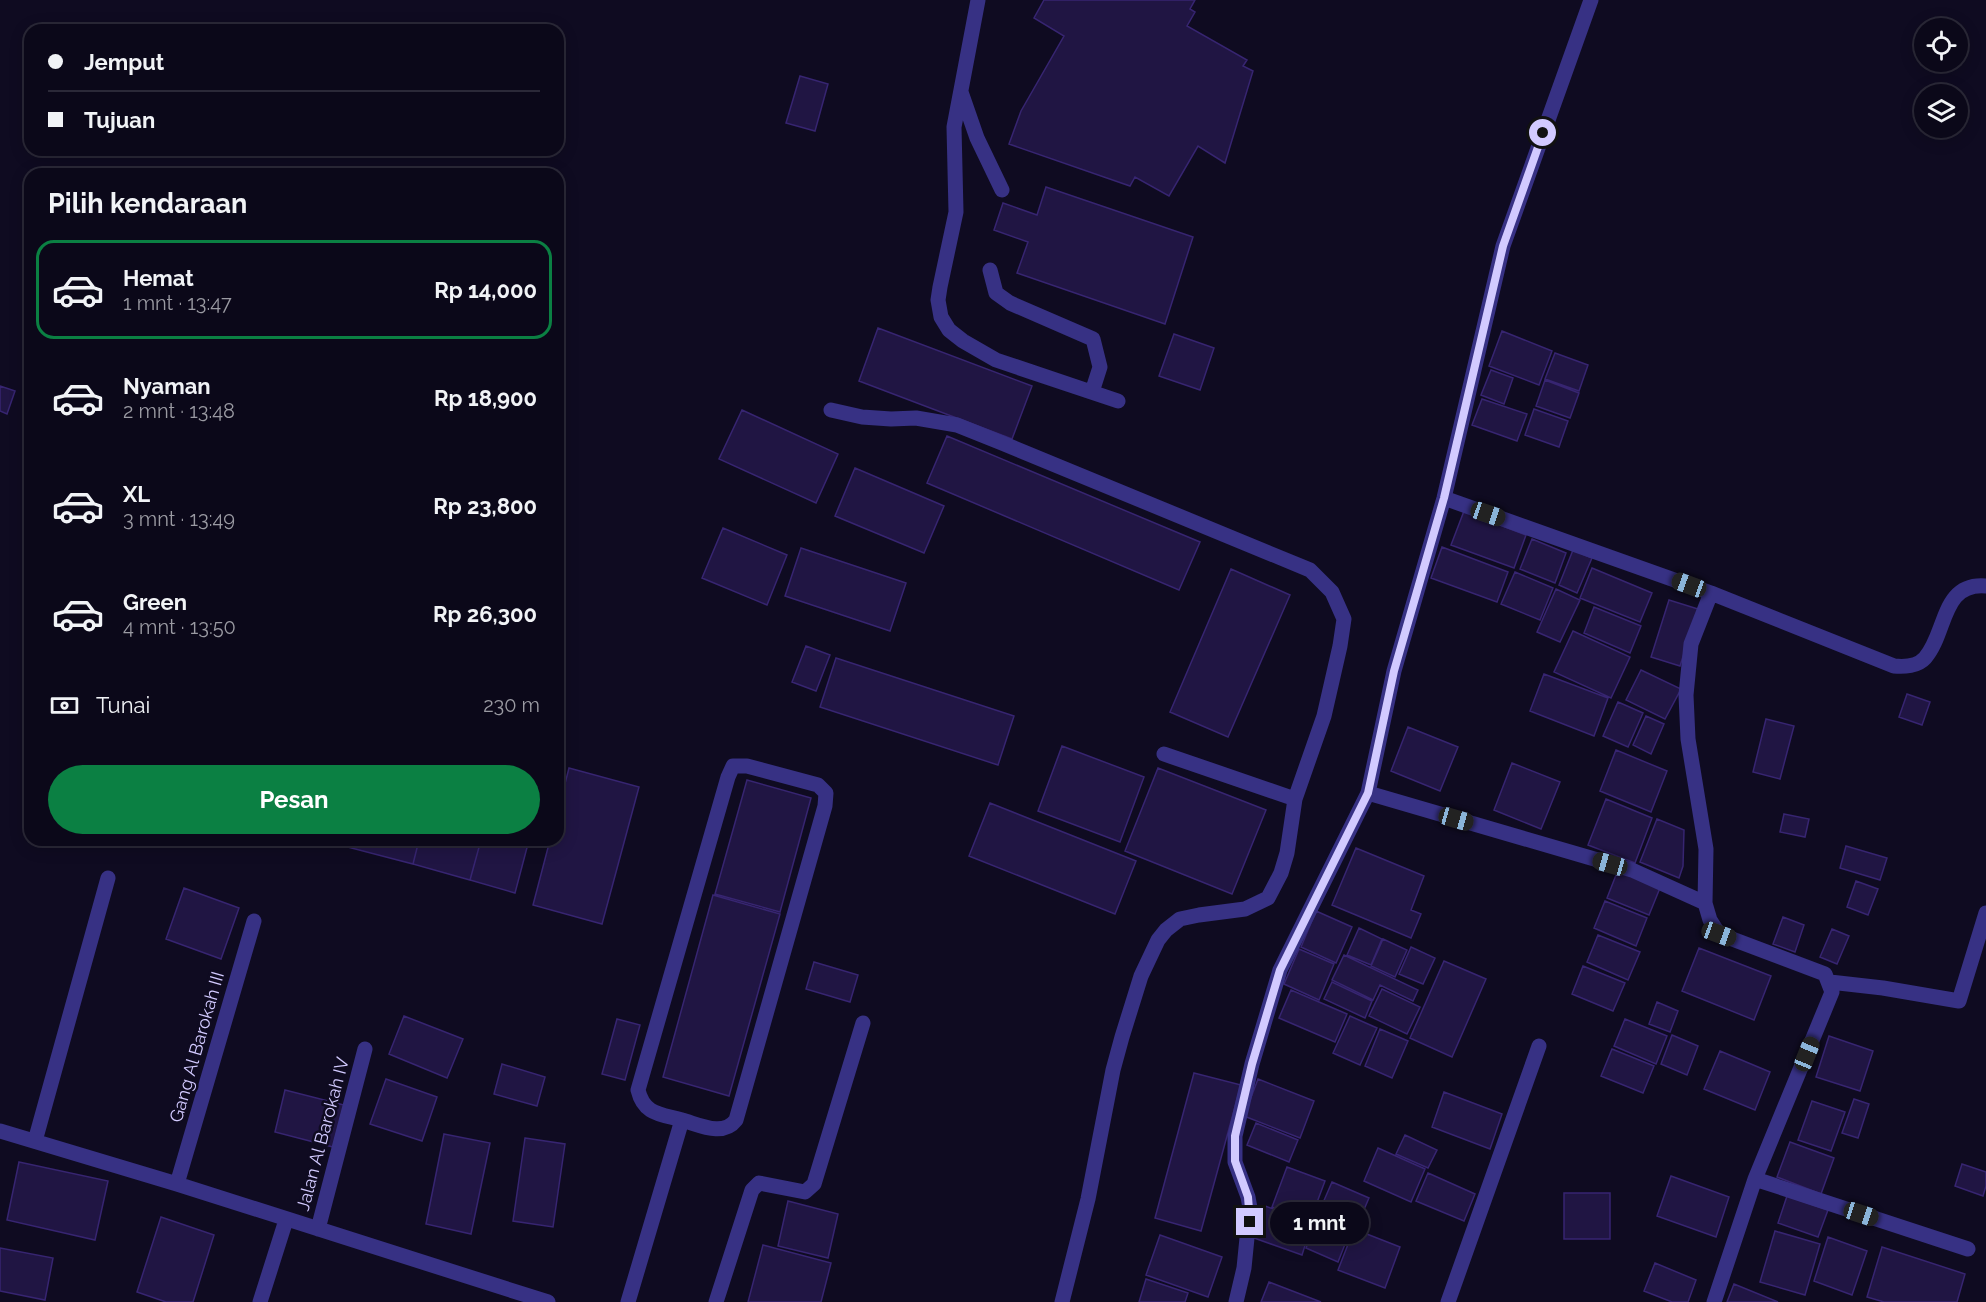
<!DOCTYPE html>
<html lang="id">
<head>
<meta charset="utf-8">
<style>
	:root { --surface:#0b0819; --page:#191626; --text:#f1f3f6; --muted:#9a9aa2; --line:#2b2938; --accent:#0b8043 }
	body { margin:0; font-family:Raleway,sans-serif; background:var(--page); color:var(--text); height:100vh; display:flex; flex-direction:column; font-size:22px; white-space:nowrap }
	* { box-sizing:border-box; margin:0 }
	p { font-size:20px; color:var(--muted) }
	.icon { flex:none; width:33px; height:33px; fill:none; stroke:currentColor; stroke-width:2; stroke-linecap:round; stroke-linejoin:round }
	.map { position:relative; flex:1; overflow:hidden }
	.panel { position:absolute; left:24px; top:168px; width:540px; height:678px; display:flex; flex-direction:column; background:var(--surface); border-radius:18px; box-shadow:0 3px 15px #0003,0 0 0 2px var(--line) }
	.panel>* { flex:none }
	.hud { position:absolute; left:24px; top:24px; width:540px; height:132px; border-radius:18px; box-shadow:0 3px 15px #0003,0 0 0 2px var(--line); display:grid; align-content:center; height:132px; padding:0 24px; background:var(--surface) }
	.controls { position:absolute; left:1914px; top:18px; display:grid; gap:12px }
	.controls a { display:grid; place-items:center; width:54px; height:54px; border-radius:50%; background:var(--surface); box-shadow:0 3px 15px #0003,0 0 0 2px var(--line); font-size:30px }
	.end { position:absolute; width:27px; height:27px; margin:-14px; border:8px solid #d2caff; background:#111; box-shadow:0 0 0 3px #111 }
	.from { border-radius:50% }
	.bubble { position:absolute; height:42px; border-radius:21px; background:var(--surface); box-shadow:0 3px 15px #0003,0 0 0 2px var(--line); font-size:20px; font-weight:700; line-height:42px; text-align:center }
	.car { position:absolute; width:18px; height:36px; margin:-18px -9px; border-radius:8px; box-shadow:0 0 4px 2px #0007; background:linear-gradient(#222 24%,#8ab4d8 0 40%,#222 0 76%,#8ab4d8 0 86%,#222 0) }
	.hud b { display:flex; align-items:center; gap:21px; height:57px; font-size:22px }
	.hud b+b { border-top:2px solid var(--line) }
	.hud i { width:15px; height:15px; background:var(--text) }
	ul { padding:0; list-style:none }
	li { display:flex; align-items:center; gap:18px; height:99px; margin:0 12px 9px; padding:0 12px; border:3px solid transparent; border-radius:18px }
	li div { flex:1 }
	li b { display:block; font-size:22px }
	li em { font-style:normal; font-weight:700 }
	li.on { border-color:var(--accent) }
	li>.icon { width:54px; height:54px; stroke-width:1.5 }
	h2 { padding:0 24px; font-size:27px; line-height:72px }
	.pay { display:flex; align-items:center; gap:15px; height:66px; padding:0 24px; font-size:22px }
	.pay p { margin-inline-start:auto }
	.action { display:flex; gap:12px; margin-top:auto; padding:12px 24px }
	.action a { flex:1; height:69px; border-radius:36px; background:var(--accent); color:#fff; font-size:24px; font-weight:700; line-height:69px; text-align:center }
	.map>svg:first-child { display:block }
</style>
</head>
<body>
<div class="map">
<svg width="1986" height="1302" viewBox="0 0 1986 1302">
	<rect width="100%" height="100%" fill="#0f0b21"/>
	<path fill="#201543" stroke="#372571" stroke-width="1.5" d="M1044 0H1195L1190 9 1195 12 1187 26 1247 60 1243 66 1253 71 1225 163 1198 146 1169 196 1135 177 1130 186 1009 144 1021 111 1064 36 1034 18Z
		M800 76 828 84 815 131 786 123Z
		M1046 187 1193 237 1165 324 1017 273 1028 242 994 230 1003 203 1037 215Z
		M878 328 1032 386 1012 439 859 381Z
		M1502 331 1552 351 1539 385 1489 366Z
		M1174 334 1214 348 1200 390 1159 376Z
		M1555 353 1588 365 1579 391 1545 379Z
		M1491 370 1513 378 1504 404 1481 395Z
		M1545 380 1579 393 1570 418 1536 406Z
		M0 386 15 391 7 414 0 411Z
		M1482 399 1527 414 1517 441 1472 425Z
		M1534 409 1568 421 1559 447 1525 435Z
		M742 410 838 454 816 503 719 459Z
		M947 436 1200 542 1179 590 927 483Z
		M855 468 944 506 924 553 835 516Z
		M1464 511 1526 535 1514 568 1451 545Z
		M723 528 787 555 767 605 702 578Z
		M1532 539 1566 553 1555 583 1520 569Z
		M1442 547 1508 572 1497 602 1431 578Z
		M801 548 906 583 890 631 785 596Z
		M1573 550 1592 558 1577 593 1559 585Z
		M1592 568 1652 593 1640 622 1580 598Z
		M1231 569 1290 595 1228 737 1170 712Z
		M1515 572 1553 588 1540 620 1501 604Z
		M1556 589 1580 600 1560 642 1537 632Z
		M1669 600 1698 609 1680 666 1651 657Z
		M1594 607 1641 626 1630 653 1584 633Z
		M1573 631 1630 657 1611 698 1554 672Z
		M806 646 830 655 816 691 792 682Z
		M836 658 1014 716 998 765 820 707Z
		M1641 670 1681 689 1665 719 1626 700Z
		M1544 674 1608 698 1594 736 1530 711Z
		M1907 694 1930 702 1922 725 1899 717Z
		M1618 702 1643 713 1628 747 1603 736Z
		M1646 716 1664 724 1651 754 1633 745Z
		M1766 719 1794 726 1780 779 1753 772Z
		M1408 727 1458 747 1440 791 1391 771Z
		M1062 746 1144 777 1120 842 1038 811Z
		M1616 750 1667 771 1651 812 1600 791Z
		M1512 763 1560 782 1541 829 1494 810Z
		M569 768 639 787 602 924 533 905 550 840H558V811Z
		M1158 768 1266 810 1232 894 1125 851Z
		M747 780 811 798 780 912 715 894Z
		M1606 799 1652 818 1635 863 1588 845Z
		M990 803 1136 861 1115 914 969 856Z
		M1784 814 1809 819 1805 837 1780 832Z
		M1657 819 1684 830 1683 866 1679 878 1640 862Z
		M337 840H419L413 864 336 844Z
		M419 840H481L470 880 413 864Z
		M481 840H529L515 893 470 880Z
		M1846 846 1887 858 1880 880 1840 868Z
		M1356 848 1424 876 1411 910 1421 914 1411 938 1332 905Z
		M1618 870 1660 888 1649 915 1607 898Z
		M1856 881 1878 889 1868 915 1847 907Z
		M184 888 239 908 221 959 166 939Z
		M713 895 780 914 729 1096 663 1077Z
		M1605 901 1647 918 1636 946 1594 928Z
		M1316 911 1352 927 1336 963 1301 947Z
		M1783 917 1804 925 1795 952 1773 944Z
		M1359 928 1382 939 1371 965 1347 955Z
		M1832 929 1849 936 1837 964 1820 957Z
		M1598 935 1640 952 1628 980 1587 962Z
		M1383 939 1407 950 1395 977 1371 966Z
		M1411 947 1435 958 1423 984 1399 974Z
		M1699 948 1771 976 1754 1020 1682 991Z
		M1299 949 1334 964 1319 1000 1284 984Z
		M1344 955 1418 990 1413 1001 1380 985 1373 1000 1332 980Z
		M1444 961 1486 979 1452 1057 1410 1038Z
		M814 962 858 975 850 1002 806 989Z
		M1583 966 1625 983 1613 1011 1572 994Z
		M1332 982 1372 1001 1365 1018 1324 999Z
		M1382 989 1420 1007 1407 1034 1369 1016Z
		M1291 990 1347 1014 1335 1042 1279 1018Z
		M1657 1002 1678 1011 1670 1032 1649 1024Z
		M404 1016 463 1039 447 1078 389 1054Z
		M1350 1016 1377 1028 1360 1065 1333 1053Z
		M617 1019 640 1025 625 1080 602 1074Z
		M1625 1019 1667 1036 1656 1064 1614 1046Z
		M1380 1029 1408 1041 1392 1078 1365 1066Z
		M1672 1035 1698 1046 1687 1075 1661 1064Z
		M1829 1036 1873 1051 1860 1091 1816 1077Z
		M1612 1049 1654 1066 1643 1093 1601 1076Z
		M1720 1051 1770 1072 1755 1110 1704 1089Z
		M502 1064 545 1077 537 1106 494 1094Z
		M1194 1073 1241 1085 1201 1231 1155 1218Z
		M386 1079 437 1097 422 1141 370 1124Z
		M1258 1079 1314 1101 1300 1138 1244 1116Z
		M285 1090 344 1105 333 1147 275 1132Z
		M1444 1092 1502 1114 1490 1149 1432 1127Z
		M1854 1099 1869 1104 1858 1138 1842 1133Z
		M1812 1101 1845 1112 1831 1151 1798 1140Z
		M1256 1123 1298 1140 1289 1162 1247 1145Z
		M444 1134 490 1143 471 1234 426 1224Z
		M1405 1135 1437 1150 1428 1168 1396 1154Z
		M525 1138 565 1144 553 1227 513 1221Z
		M1790 1142 1834 1158 1821 1194 1777 1177Z
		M1378 1148 1425 1169 1411 1202 1364 1181Z
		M19 1162 108 1181 95 1240 7 1220Z
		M1962 1164 1986 1172V1186L1983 1196 1955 1186Z
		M1287 1167 1325 1181 1310 1221 1272 1207Z
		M1428 1173 1475 1194 1464 1221 1416 1201Z
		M1671 1176 1729 1197 1716 1237 1657 1216Z
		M1332 1182 1369 1198 1356 1228 1319 1212Z
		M1564 1193H1610V1239H1564Z
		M1787 1196 1828 1210 1818 1237 1778 1223Z
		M788 1201 838 1214 828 1258 778 1246Z
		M1265 1206 1312 1223 1302 1255 1254 1238Z
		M1320 1215 1351 1229 1338 1262 1306 1248Z
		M161 1217 214 1235 193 1302H166L137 1292Z
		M1354 1229 1400 1247 1385 1288 1338 1270Z
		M1775 1231 1820 1244 1805 1295 1760 1282Z
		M1160 1235 1222 1257 1208 1297 1146 1275Z
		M1828 1237 1867 1251 1852 1295 1814 1281Z
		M763 1245 831 1263 821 1302H748Z
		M1882 1247 1965 1274 1957 1302H1884L1867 1297Z
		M0 1248 53 1258 45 1300 0 1291Z
		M1655 1263 1696 1280 1688 1302H1672L1644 1291Z
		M1146 1279 1188 1293 1185 1302H1139Z
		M1269 1282 1321 1302H1261Z
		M1734 1284 1778 1302H1727Z"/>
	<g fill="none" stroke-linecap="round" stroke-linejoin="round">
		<path stroke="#373184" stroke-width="15" d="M978 0 954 127 956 212 940 287 938 300 941 317 949 330 963 341 996 360 1118 401
			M961 92 977 138 1002 190
			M990 270 996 293 1010 303 1093 339 1100 367 1092 392
			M831 410 862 417 891 419 916 418 957 425 1002 443 1310 570 1332 592 1344 619 1340 646 1324 716 1295 799 1287 853 1281 873 1268 898 1245 909 1199 915 1180 919 1166 930 1158 940 1141 976 1122 1037 1113 1070 1088 1199 1062 1302
			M1164 754 1295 799
			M628 1302 682 1120C700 1125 723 1137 736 1120L825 806 826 793 818 785 747 766H733L728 777 638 1090C644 1115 661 1114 682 1120"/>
		<path stroke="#373184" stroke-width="15" d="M1444 498 1711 593 1894 666C1904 667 1918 666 1925 658 1947 633 1941 582 1986 586
			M1711 593 1691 644 1686 695 1688 739 1706 849 1705 903 1710 920 1719 934 1825 974 1832 992 1755 1179 1714 1302
			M1368 793 1632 870 1705 903
			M1830 982 1883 988 1959 1001 1986 913
			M0 1131 177 1184 548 1302
			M35 1141 108 878
			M1755 1179 1968 1249
			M177 1184 254 921
			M318 1229 365 1049
			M260 1302 286 1220
			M716 1302 752 1190 759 1183 805 1192 814 1184 863 1023
			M1236 1302 1244 1268 1250 1208 1248 1197 1235 1162V1136L1252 1064 1280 970 1368 793 1394 671 1444 498 1503 246 1591 0
			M1448 1302 1539 1046"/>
	</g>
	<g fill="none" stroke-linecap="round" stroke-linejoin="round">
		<path stroke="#d2caff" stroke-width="8" d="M1250 1222 1248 1197 1235 1161V1136L1252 1064 1280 970 1368 793 1394 671 1444 498 1503 246 1543 133"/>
	</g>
	<g text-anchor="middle" stroke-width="5" stroke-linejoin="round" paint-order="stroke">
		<g font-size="18" fill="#d2caff" stroke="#0f0b21">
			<text transform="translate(197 1047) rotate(-74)" y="6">Gang Al Barokah III</text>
			<text transform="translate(323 1134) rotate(-75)" y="6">Jalan Al Barokah IV</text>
		</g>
	</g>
</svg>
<div class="controls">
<a><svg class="icon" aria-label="locate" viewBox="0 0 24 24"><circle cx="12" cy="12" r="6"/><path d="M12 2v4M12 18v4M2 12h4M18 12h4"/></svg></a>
<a><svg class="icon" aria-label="layers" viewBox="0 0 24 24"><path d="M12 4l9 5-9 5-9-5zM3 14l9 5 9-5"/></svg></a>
</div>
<i class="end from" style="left:1543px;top:133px"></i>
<i class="end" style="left:1250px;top:1222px"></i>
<div class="bubble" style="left:1270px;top:1202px;width:99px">1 mnt</div>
<i class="car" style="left:1488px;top:514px;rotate:109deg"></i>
<i class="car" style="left:1689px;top:585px;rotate:290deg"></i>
<i class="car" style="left:1456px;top:819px;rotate:106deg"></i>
<i class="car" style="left:1610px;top:864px;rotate:286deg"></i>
<i class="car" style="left:1719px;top:934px;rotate:110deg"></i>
<i class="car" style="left:1807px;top:1054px;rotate:22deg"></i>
<i class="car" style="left:1861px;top:1214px;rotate:108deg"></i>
<div class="hud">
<b><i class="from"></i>Jemput</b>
<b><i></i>Tujuan</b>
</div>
<section class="panel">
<h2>Pilih kendaraan</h2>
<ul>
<li class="on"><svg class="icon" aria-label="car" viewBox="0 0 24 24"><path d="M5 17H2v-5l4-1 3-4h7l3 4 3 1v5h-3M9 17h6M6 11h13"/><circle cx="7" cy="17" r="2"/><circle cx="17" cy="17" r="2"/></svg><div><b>Hemat</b><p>1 mnt · 13:47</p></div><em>Rp 14,000</em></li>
<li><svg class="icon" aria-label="car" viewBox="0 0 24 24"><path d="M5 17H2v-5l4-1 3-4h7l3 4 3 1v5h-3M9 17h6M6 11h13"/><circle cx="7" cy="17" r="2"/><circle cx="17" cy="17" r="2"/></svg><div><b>Nyaman</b><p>2 mnt · 13:48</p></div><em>Rp 18,900</em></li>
<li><svg class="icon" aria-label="car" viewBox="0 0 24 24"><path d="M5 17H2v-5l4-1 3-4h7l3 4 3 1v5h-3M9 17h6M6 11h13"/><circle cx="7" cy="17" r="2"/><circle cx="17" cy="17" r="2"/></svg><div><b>XL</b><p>3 mnt · 13:49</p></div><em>Rp 23,800</em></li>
<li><svg class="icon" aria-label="car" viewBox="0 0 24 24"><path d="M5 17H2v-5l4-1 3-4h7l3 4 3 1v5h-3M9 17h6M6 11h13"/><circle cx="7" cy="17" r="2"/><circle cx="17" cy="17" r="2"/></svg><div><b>Green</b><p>4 mnt · 13:50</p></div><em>Rp 26,300</em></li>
</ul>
<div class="pay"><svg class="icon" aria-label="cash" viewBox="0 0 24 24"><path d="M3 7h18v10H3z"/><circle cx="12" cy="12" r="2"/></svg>Tunai<p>230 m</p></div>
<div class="action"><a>Pesan</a></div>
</section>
</div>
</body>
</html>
